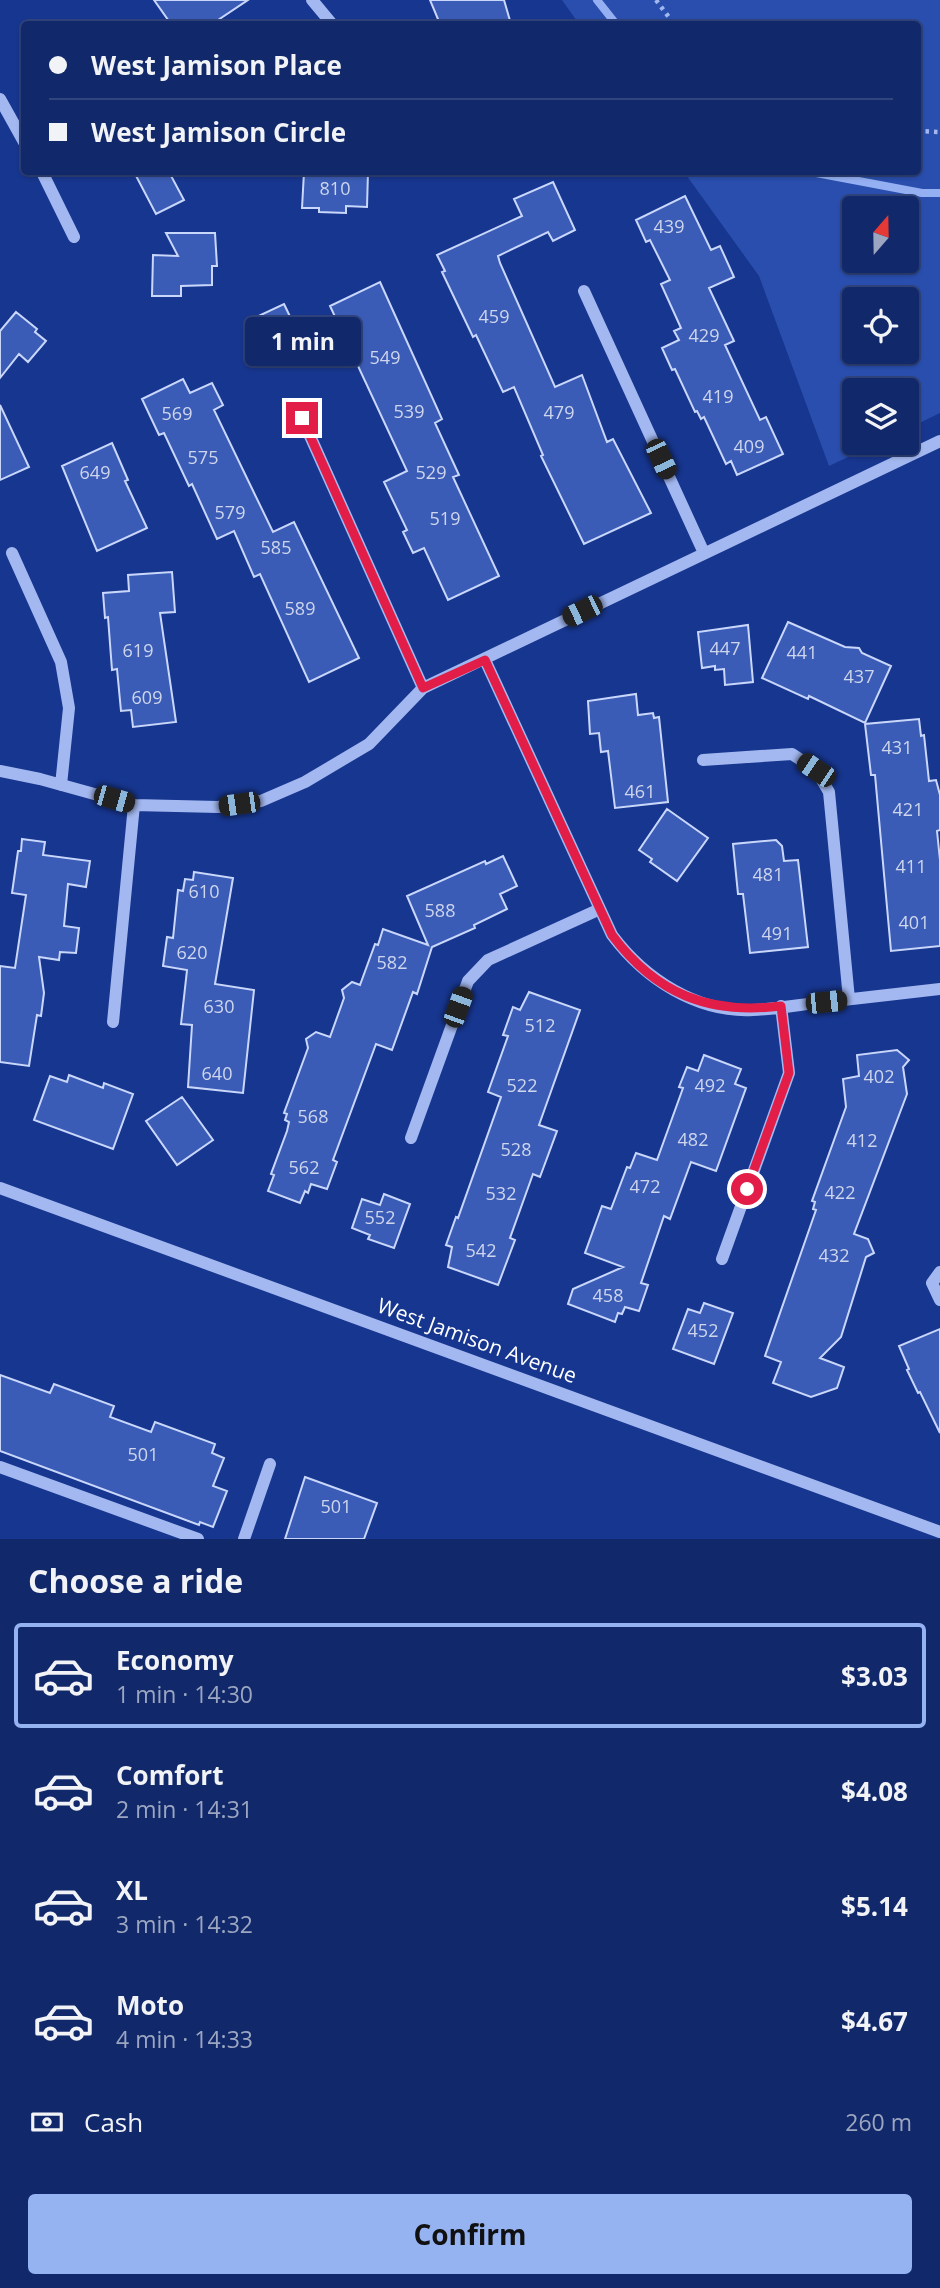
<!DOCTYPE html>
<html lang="en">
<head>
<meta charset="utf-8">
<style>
	:root { --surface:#11286b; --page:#1e3473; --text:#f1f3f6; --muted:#9ca6c1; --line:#30447e; --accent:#95b2f1 }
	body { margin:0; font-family:"Open Sans",sans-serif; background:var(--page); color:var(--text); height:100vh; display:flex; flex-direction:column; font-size:26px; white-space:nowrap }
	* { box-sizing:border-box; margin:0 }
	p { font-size:23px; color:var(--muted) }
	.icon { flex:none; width:38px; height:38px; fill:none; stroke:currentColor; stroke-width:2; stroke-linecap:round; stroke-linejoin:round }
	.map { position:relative; height:1539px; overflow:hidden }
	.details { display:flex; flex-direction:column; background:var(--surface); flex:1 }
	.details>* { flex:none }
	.banner { position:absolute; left:21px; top:21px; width:900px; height:154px; border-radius:7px; box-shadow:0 2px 5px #0004,0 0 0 2px var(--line); display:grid; align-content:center; height:154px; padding:0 28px; background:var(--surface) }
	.needle { width:46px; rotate:20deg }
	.controls { position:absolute; left:842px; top:196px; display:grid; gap:14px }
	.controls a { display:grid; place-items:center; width:77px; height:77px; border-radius:7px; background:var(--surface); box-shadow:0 2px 5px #0004,0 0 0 2px var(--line); font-size:35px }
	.end { position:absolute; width:32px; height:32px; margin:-16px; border:9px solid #e11d48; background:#fff; box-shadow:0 0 0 4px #fff }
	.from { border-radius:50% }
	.bubble { position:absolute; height:49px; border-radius:7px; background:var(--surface); box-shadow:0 2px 5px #0004,0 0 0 2px var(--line); font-size:23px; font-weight:700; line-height:49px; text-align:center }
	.car { position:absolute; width:21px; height:42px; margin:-21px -10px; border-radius:9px; box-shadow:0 0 5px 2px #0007; background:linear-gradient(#222 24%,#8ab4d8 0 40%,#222 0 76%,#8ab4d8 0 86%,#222 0) }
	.banner b { display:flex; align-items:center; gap:24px; height:66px; font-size:26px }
	.banner b+b { border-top:2px solid var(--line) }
	.banner i { width:18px; height:18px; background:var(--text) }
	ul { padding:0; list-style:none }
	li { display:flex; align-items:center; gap:21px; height:105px; margin:0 14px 10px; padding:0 14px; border:4px solid transparent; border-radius:7px }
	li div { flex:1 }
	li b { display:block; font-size:26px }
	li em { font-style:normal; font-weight:700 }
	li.selected { border-color:var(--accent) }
	li>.icon { width:63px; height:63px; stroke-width:1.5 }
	h2 { padding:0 28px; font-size:32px; line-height:84px }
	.pay { display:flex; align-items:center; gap:18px; height:77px; padding:0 28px; font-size:26px }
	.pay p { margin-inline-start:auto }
	.action { display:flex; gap:14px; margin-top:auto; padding:14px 28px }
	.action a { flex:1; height:80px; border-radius:7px; background:var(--accent); color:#111; font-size:28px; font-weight:700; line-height:80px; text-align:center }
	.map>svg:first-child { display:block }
</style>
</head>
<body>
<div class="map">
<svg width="940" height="1539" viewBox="0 0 940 1539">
	<rect width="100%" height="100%" fill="#17368f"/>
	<path fill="#294eae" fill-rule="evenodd" d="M562 0H940V413L907 429 906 390H854V443H878L829 466 759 276 684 172H917V24H579ZM854 208H906V261H854ZM854 299H906V352H854Z"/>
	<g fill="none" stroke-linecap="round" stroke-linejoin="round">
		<path stroke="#95b0f2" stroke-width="8" d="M597 0 616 24
			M811 172 922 193H940"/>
	</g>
	<path fill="#3b5cb6" stroke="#c9d7fb" stroke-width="2" d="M154 0H248L212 24H171Z
		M430 0H504L511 24H440Z
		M134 172H169L184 200 156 214Z
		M304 172H368L367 207 346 206V213L319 212V208H302Z
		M553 182 575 230 553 241 548 232 498 256 500 263 555 387 582 375 607 442 613 439 651 513 584 544 541 456 543 455 514 387 503 392 476 335 473 337 442 272 445 271 437 255 522 216 514 199Z
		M685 196 711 250 720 246 734 277 709 288 734 341 725 345 760 420 766 417 783 454 737 475 731 461 726 464 704 417 701 419 697 411 695 412 675 369 672 370 662 348 679 340 674 331 681 328 661 284 670 280 650 240 646 242 636 220Z
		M166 233H215L217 266H212V285L181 286V296H152L153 255 178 256Z
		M380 282 442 419 435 423 459 475 453 477 499 576 448 600 424 548 413 553 403 532 407 530 384 482 407 471 330 306Z
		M284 304 307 352 284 363 281 354 265 361 246 322Z
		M16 312 37 329 35 332 46 341 28 362 19 354 0 378V331Z
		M183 379 190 393 212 383 223 405 214 410 273 532 294 522 359 658 309 682 260 574 254 577 234 531 217 539 192 484 189 486 164 433 159 435 142 399Z
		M0 405 29 467 0 480Z
		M112 443 128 480 125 481 147 528 97 551 62 466Z
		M172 572 175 612 160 613 176 722 133 727 131 710 121 711 117 669 112 670 108 617 105 618 103 593 129 591 128 575Z
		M788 622 845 647 859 648 862 653 891 666 865 723 809 696 808 699 762 678Z
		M748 625 753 682 725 685 724 669 715 670V666L702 668 698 632Z
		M636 694 638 715 653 713 654 718 659 717 668 802 615 808 608 751 601 752 599 733 590 734 588 701Z
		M919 719 921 736 924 735 929 781 936 780 940 795V830L937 831 940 860V946L891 951 875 775H871L865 724Z
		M667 809 708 838 677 881 650 862 652 859 639 850Z
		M22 839 45 842 43 855 90 861 86 887 68 884 64 926 79 928 76 953 60 952 59 960 39 957 44 993 41 1016 37 1015 29 1066 0 1062V966L15 968 26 895 12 893 18 851H21Z
		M776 840 782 846 784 861 798 860 808 947 750 953 743 894H738L733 844Z
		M503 856 517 886 500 894 507 909 474 925 475 928 432 947 417 994 413 992 392 1050 376 1044 333 1160 337 1162 327 1189 311 1184 308 1193 305 1191 300 1203 268 1191 274 1175 271 1174 287 1131 289 1122 285 1120 287 1114 284 1113 308 1048 306 1039 316 1032 330 1037 344 998 342 990 352 982 360 985 375 944 378 945 383 929 428 945 407 896 485 861 486 864Z
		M194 872 233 878 215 984 254 990 243 1093 188 1087 192 1025 181 1024 187 970 163 966 167 937 173 938 178 890 183 891 185 879 193 880Z
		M529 992 580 1010 539 1125 557 1131 540 1177 533 1174 510 1238 515 1240 498 1285 448 1267 452 1247 446 1245 456 1217 458 1218 501 1097 488 1092 508 1036 503 1035 513 1007 520 1010Z
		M897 1050 909 1060 903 1067 907 1094 854 1234 868 1239 874 1253 866 1257 841 1337 820 1358 844 1367 837 1388 811 1397 773 1383 781 1362 765 1356 816 1210 813 1209 815 1202 812 1201 846 1107 843 1079 859 1076 857 1055Z
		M704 1055 741 1069 735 1084 746 1088 716 1171 691 1162 670 1219 664 1216 641 1283 648 1285 639 1311 625 1307 622 1314 618 1313 615 1322 568 1304 573 1289 623 1267 585 1253 602 1206 611 1209 627 1167 630 1168 636 1153 657 1160 683 1088 679 1087 687 1067 698 1071Z
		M69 1075 103 1088 104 1083 133 1094 113 1149 34 1120 50 1076 67 1082Z
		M182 1097 213 1140 177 1165 146 1121Z
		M384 1194 410 1204 394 1248 368 1239 370 1235 352 1228 362 1199 380 1205Z
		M704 1303 733 1313 714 1364 673 1349 688 1309 700 1313Z
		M940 1329V1433L920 1392 918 1393 907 1370 909 1369 899 1346Z
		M0 1375 50 1393 54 1384 114 1406 110 1417 151 1432 155 1422 215 1444 212 1453 224 1458 213 1486 227 1491 213 1527 200 1522 199 1525 0 1451Z
		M305 1477 377 1503 364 1539H285Z"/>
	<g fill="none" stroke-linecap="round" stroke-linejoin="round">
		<path stroke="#a3b8f0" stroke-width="4.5" stroke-dasharray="3.5 5" stroke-linecap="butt" d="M656 0 674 24
			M917 131 940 132"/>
		<path stroke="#a3b8f0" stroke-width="12" d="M312 0 332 24
			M0 99 24 142
			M42 172 74 237
			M584 291 704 553
			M302 418 423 688
			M12 553 61 662 69 708 61 785
			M485 660 612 935C645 979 697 1013 753 1010 775 1009 796 1005 817 1003 858 998 899 994 940 989
			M703 760 792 754 816 770 829 792 849 999
			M0 771 40 779 134 805 218 807 261 801 305 782 369 744 423 688 940 441
			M113 1022 134 805
			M411 1138 468 981 488 960 600 909
			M0 1188 940 1532
			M722 1259 789 1073 781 1006
			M940 1272 932 1283 940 1300
			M0 1467 198 1539
			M244 1539 270 1464"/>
	</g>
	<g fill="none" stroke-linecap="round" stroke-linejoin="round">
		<path stroke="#e11d48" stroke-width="9" d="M302 418 423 688 485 660 612 935C656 994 709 1015 781 1006L789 1073 747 1189"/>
	</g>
	<g text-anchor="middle" stroke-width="5" stroke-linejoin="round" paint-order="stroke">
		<g font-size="18" fill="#ced6ed">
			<text x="335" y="195">810</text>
			<text x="669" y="233">439</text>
			<text x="494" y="323">459</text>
			<text x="704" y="342">429</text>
			<text x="385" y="364">549</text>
			<text x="718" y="403">419</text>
			<text x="409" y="418">539</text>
			<text x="559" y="419">479</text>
			<text x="177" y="420">569</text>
			<text x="749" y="453">409</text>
			<text x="203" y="464">575</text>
			<text x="95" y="479">649</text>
			<text x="431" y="479">529</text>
			<text x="230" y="519">579</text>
			<text x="445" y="525">519</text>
			<text x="276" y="554">585</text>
			<text x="300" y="615">589</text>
			<text x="725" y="655">447</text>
			<text x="138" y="657">619</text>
			<text x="802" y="659">441</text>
			<text x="859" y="683">437</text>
			<text x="147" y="704">609</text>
			<text x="897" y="754">431</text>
			<text x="640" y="798">461</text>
			<text x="908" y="816">421</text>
			<text x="911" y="873">411</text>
			<text x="768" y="881">481</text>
			<text x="204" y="898">610</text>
			<text x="440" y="917">588</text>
			<text x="914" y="929">401</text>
			<text x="777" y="940">491</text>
			<text x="192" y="959">620</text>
			<text x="392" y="969">582</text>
			<text x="219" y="1013">630</text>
			<text x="540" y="1032">512</text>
			<text x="217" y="1080">640</text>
			<text x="879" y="1083">402</text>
			<text x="522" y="1092">522</text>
			<text x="710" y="1092">492</text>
			<text x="313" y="1123">568</text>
			<text x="693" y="1146">482</text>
			<text x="862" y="1147">412</text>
			<text x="516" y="1156">528</text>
			<text x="304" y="1174">562</text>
			<text x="645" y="1193">472</text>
			<text x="840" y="1199">422</text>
			<text x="501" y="1200">532</text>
			<text x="380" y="1224">552</text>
			<text x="481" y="1257">542</text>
			<text x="834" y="1262">432</text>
			<text x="608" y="1302">458</text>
			<text x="703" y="1337">452</text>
			<text x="143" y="1461">501</text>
			<text x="336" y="1513">501</text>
		</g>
		<g font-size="21" fill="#fff" stroke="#17368f">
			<text transform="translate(477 1341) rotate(20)" y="7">West Jamison Avenue</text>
		</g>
	</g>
</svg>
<div class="controls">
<a><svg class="needle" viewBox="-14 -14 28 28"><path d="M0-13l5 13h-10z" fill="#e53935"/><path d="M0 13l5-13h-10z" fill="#9ca6c1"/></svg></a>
<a><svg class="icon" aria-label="locate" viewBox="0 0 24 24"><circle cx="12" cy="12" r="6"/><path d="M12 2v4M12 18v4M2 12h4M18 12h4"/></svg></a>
<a><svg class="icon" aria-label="layers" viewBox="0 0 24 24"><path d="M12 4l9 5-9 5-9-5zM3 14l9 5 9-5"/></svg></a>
</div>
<i class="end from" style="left:747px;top:1189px"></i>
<i class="end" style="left:302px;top:418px"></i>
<div class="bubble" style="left:245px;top:317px;width:116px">1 min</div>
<i class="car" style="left:661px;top:459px;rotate:155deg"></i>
<i class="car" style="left:582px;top:611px;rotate:244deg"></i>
<i class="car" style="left:816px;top:770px;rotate:304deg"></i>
<i class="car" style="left:114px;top:799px;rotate:106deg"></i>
<i class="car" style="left:239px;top:804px;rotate:262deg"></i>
<i class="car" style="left:826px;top:1002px;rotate:84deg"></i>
<i class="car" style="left:458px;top:1007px;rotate:20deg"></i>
<div class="banner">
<b><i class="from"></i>West Jamison Place</b>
<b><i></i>West Jamison Circle</b>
</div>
</div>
<section class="details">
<h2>Choose a ride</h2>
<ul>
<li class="selected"><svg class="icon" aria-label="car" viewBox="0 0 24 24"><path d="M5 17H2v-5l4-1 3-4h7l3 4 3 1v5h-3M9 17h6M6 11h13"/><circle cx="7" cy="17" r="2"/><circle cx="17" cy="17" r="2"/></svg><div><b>Economy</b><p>1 min · 14:30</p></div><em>$3.03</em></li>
<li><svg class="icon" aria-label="car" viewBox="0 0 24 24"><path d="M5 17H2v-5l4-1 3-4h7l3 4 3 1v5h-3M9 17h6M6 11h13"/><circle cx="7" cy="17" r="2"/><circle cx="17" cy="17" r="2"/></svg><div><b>Comfort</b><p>2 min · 14:31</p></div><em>$4.08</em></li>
<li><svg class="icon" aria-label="car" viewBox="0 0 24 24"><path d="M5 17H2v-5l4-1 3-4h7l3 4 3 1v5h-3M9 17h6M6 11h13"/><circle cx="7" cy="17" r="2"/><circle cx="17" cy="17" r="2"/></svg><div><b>XL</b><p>3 min · 14:32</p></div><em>$5.14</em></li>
<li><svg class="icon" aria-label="car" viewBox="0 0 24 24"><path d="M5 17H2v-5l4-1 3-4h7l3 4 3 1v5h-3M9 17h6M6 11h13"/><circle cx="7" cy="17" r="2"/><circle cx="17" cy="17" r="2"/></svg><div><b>Moto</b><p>4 min · 14:33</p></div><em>$4.67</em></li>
</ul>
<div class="pay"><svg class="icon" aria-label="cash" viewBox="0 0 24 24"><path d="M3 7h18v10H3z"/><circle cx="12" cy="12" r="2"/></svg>Cash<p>260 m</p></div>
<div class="action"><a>Confirm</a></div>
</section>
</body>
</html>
